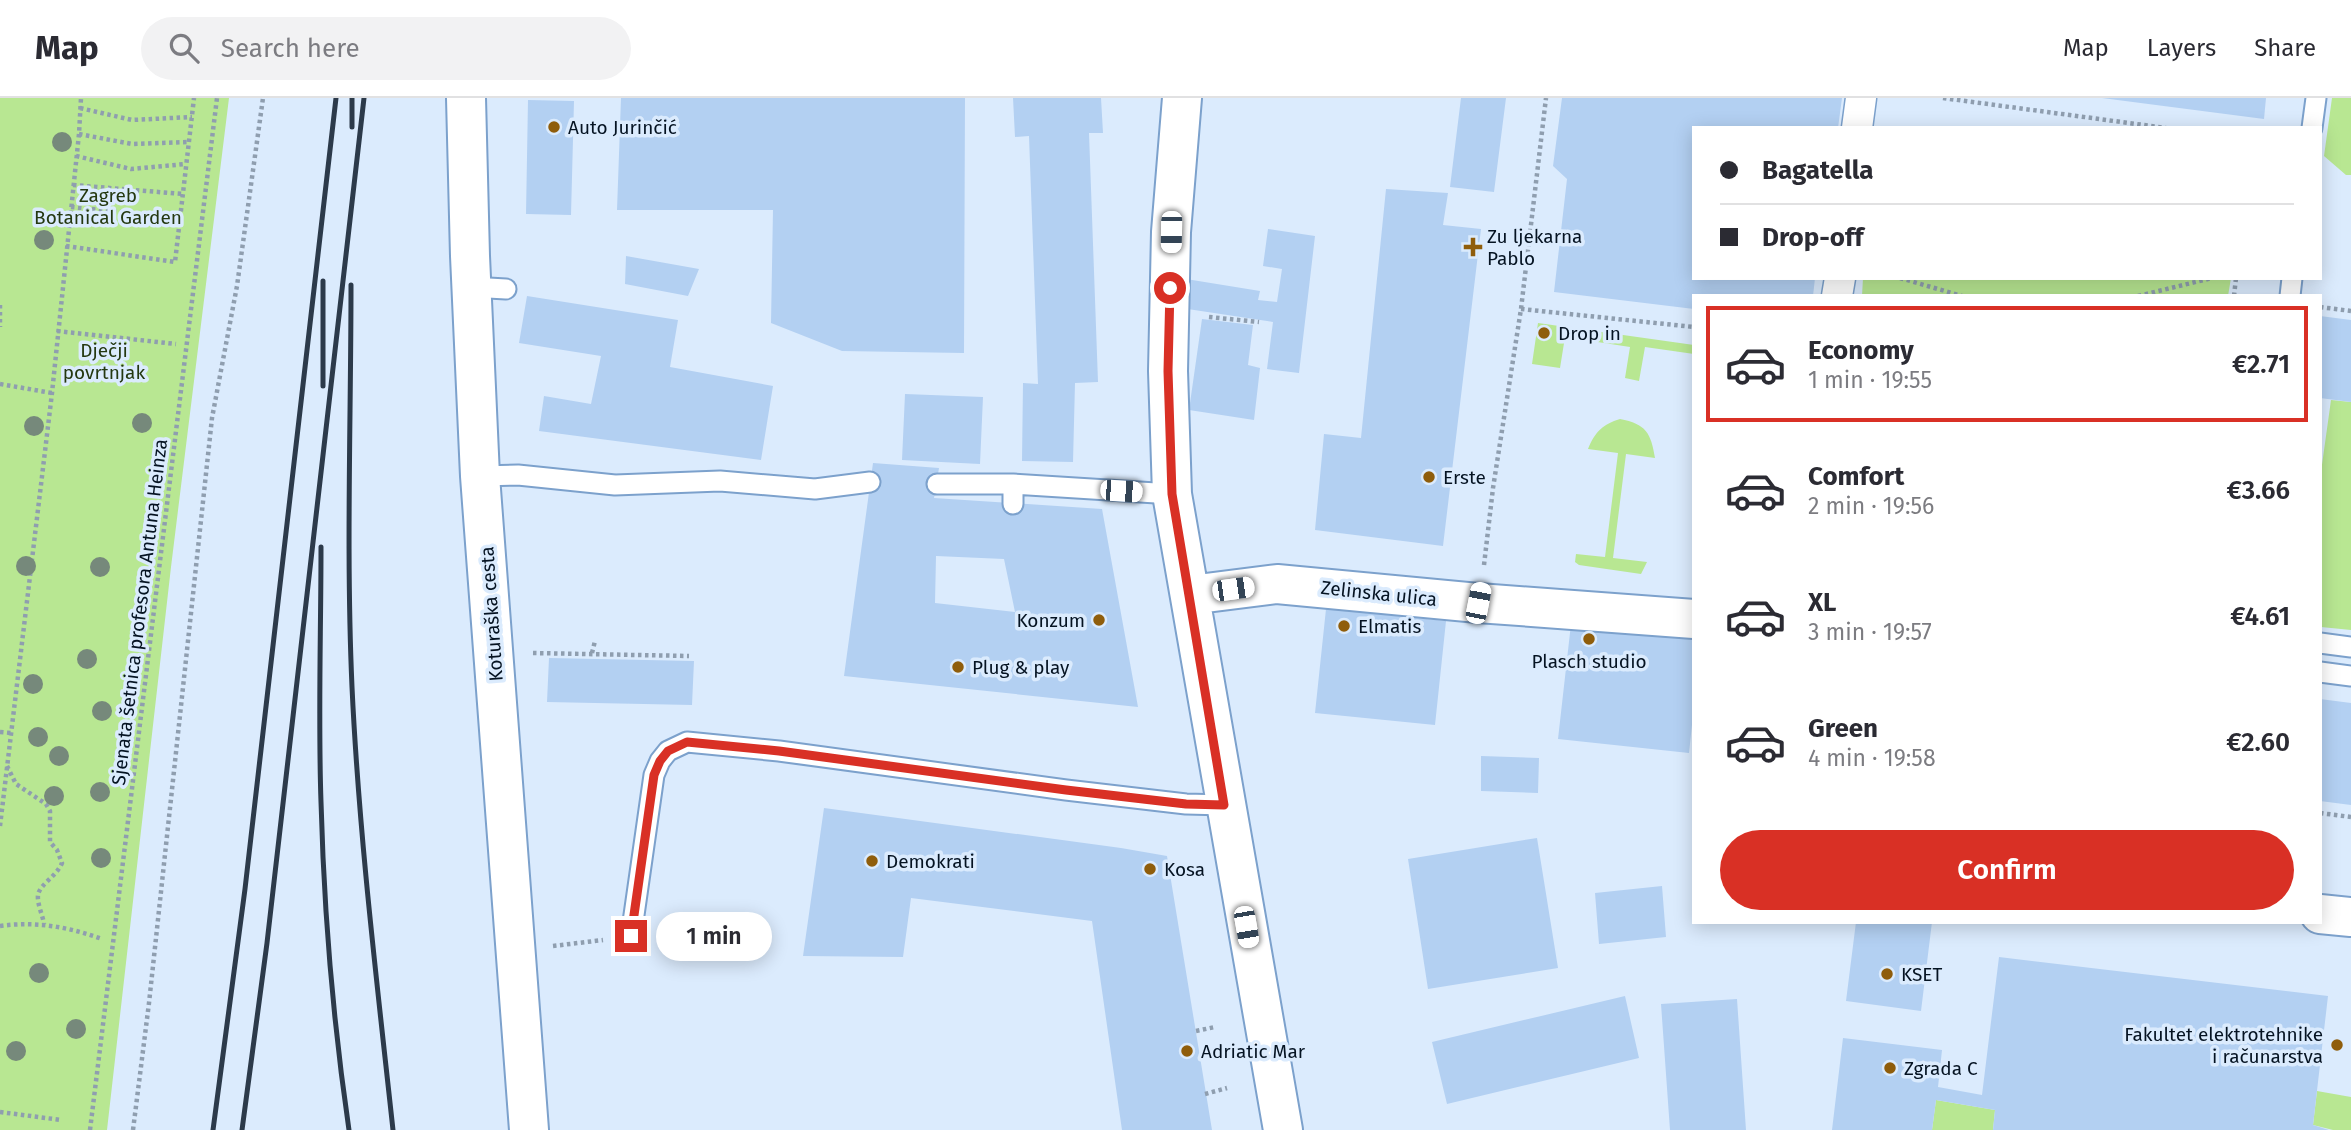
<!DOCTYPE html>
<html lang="en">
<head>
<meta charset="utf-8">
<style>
	:root { --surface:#fff; --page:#f2f2f3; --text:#2b2b33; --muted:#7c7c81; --line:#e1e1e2; --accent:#d93025 }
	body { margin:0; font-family:"Fira Sans",sans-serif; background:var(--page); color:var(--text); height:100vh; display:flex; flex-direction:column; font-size:26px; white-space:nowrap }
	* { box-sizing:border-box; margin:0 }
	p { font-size:23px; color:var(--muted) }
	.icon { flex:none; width:38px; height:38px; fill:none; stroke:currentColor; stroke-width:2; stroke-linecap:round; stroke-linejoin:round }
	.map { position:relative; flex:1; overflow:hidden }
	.sheet { position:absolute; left:1692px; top:196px; width:630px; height:630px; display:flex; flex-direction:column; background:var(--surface); border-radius:0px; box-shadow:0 4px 18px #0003 }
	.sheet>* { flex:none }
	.hud { position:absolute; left:1692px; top:28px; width:630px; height:154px; border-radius:0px; box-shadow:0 4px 18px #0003; display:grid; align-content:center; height:154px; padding:0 28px; background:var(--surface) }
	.end { position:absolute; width:32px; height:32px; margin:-16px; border:9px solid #d93025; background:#fff; box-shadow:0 0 0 4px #fff }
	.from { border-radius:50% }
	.bubble { position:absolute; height:49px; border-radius:24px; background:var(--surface); box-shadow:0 4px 18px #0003; font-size:23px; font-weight:600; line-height:49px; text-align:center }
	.car { position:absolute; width:21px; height:42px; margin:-21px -10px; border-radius:9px; box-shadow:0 0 5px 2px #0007; background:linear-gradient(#fff 24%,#345 0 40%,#fff 0 76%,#345 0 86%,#fff 0) }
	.hud b { display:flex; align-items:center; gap:24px; height:66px; font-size:26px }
	.hud b+b { border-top:2px solid var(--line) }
	.hud i { width:18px; height:18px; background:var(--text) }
	ul { padding:12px 0 0; list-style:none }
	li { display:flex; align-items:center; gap:21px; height:116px; margin:0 14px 10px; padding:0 14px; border:4px solid transparent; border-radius:0px }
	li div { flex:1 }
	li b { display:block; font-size:26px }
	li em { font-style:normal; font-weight:600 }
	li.on { border-color:var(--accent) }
	li>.icon { width:63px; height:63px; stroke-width:1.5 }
	.cta { display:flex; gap:14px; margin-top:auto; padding:14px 28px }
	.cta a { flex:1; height:80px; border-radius:42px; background:var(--accent); color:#fff; font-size:28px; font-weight:600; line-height:80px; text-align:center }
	header { display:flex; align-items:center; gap:42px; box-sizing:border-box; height:98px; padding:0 35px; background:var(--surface); border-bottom:2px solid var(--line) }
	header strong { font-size:33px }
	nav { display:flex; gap:38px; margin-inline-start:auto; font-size:24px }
	.search { width:490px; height:63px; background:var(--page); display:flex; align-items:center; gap:18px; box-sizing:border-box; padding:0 24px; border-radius:38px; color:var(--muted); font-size:26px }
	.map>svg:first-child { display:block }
</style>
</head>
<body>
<header>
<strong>Map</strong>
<div class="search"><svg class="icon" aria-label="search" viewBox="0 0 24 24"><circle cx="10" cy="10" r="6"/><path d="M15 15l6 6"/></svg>Search here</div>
<nav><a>Map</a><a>Layers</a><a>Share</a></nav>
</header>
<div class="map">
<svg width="2351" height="1032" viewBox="0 0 2351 1032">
	<rect width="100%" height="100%" fill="#dbebfd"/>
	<path fill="#b8e792" d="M0 0H229L171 469 107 1032H0Z
		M2332 0H2351V77H2346L2324 58Z
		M1863 180H2231L2228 198H1862Z
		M1538 225 1694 247V256L1645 249 1639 283 1625 280 1630 249 1565 239 1560 270 1532 266Z
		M2331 302 2351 304V532L2321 529 2320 381Z
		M1620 321C1646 326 1651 335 1655 360L1626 356 1613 460 1647 464 1641 476 1579 467 1575 464 1576 456 1605 459 1618 355 1588 351C1595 334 1603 326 1620 321Z
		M2317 993 2351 999V1032H2333L2313 1027Z
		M1936 1002 1995 1012 1993 1032H1932Z"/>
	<path fill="#b3d0f2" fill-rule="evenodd" d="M621 0H965L964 255 842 253 771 225 773 112H617Z
		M1013 0H1101L1103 35H1089L1098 284 1075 285 1073 364 1022 363 1023 285 1038 286 1029 38 1015 39Z
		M1461 0H1506L1494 94 1450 89Z
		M1562 0H1842L1838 30H1694V180H1815L1813 198H1694V211L1554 194 1567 81 1553 68Z
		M2102 0H2266L2264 21Z
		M528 2 574 3 571 117 526 116Z
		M1386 91 1448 95 1443 127 1481 131 1443 448 1315 432 1324 336 1361 340Z
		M1268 131 1315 138 1299 275 1267 271 1273 224 1181 210 1186 181 1260 193 1258 202 1277 204 1282 171 1263 168Z
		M626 158 699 171 688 198 625 186Z
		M527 198 678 222 670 269 773 288 761 362 539 333 544 298 591 306 601 258 519 245Z
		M2320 218 2351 222V304L2320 300Z
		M1202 221 1253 227 1248 267 1260 270 1254 322 1189 312Z
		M905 296 983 299 980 366 902 362Z
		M873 365 939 370 934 400 1102 411 1138 609 844 578ZM936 458 1004 461 1015 514 935 505Z
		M1326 511 1446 523 1435 627 1315 615Z
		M1571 526 1694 538V608L1689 655 1558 641Z
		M549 560 694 563 692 607 547 604Z
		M2320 601 2351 605V707L2320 703Z
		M1481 658 1539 660 1538 695 1481 693Z
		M824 710 1121 750 1167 758 1212 1032H1122L1092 823 911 800 903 859 803 858Z
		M1537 740 1558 870 1428 891 1408 761Z
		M1662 788 1666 839 1599 846 1595 795Z
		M1856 824H1932L1921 913 1846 903Z
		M1999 859 2328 898 2313 1027 2329 1032H1993L1995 1012 1936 1002 1932 1032H1832L1843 940 1942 952 1938 989 1982 997Z
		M1625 898 1639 960 1447 1006 1432 944Z
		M1737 901 1746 1032H1670L1661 906Z"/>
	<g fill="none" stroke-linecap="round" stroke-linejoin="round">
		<g stroke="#7ca1cc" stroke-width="23">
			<path id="service" d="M2312 30 2316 0
				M471 189 506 191
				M2290 198 2292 180
				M480 378 518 377 615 387 720 383 815 391 870 384
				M937 386H1013L1172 396
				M1013 386V406
				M2320 545 2351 549
				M2320 574 2351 578
				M631 838 654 677 660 663 668 653 687 644 779 653 1066 692 1186 706 1225 707"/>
		</g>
		<g stroke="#7ca1cc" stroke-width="33">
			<path id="pedestrian" d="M1857 30 1861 0
				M1837 198 1840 180"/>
		</g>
		<g stroke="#7ca1cc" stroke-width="42">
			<path id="minor" d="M466 0 470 158 480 378 529 1032
				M1182 0 1171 134 1168 273 1172 396 1283 1032
				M1190 497 1277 486 1478 505 1694 521
				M2320 816 2351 819"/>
		</g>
		<path stroke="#8f9eaf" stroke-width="4.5" stroke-dasharray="3.5 3.5" stroke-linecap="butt" d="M1943 0 2166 30
			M80 10 132 22 192 19
			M79 36 132 46 189 44
			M76 58 131 71 186 66
			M73 87 183 96
			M71 109 180 120
			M66 148 175 164 194 0
			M1900 180 1962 198
			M2138 198 2212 180
			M2234 198 2236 180
			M0 207V229
			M2320 209 2351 213
			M1521 211 1694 229
			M1209 219 1259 224
			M57 233 176 246
			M0 286 52 295
			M1484 467 1493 390 1521 211 1546 0
			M533 555 689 558
			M592 555 595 543
			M0 634 11 635
			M7 668 16 686 46 706 50 713V744L57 752 62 765C56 779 40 786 38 797 37 806 43 818 44 826
			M2320 715 2351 719
			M0 728 52 295 79 36 81 0
			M0 828C36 823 69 829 102 841
			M553 848 603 842
			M1196 933 1215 929
			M1205 996 1227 990
			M0 1014 61 1022
			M90 1032 217 0
			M133 1032 149 905 212 320 237 188 263 0"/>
		<use href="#service" stroke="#fff" stroke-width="19"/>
		<use href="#pedestrian" stroke="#fff" stroke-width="30"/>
		<use href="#minor" stroke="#fff" stroke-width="38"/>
		<path stroke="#2c3a4a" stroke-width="5" d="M352 29V0
			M351 187C351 321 346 455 352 589 359 737 377 885 393 1032
			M323 288V183
			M321 449C321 534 318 619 321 704 324 814 333 923 349 1032
			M213 1032 245 791 336 0
			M242 1032 267 845 364 0"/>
	</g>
	<g fill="#76897b">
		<circle cx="62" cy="44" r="10"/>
		<circle cx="44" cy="142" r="10"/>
		<circle cx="142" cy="325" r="10"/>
		<circle cx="34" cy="328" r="10"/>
		<circle cx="26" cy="468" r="10"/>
		<circle cx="100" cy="469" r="10"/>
		<circle cx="87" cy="561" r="10"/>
		<circle cx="33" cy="586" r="10"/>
		<circle cx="102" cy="613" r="10"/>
		<circle cx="38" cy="639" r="10"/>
		<circle cx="59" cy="658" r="10"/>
		<circle cx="100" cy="694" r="10"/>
		<circle cx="54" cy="698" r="10"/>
		<circle cx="101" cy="760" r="10"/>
		<circle cx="39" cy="875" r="10"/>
		<circle cx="76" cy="931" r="10"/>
		<circle cx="16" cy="953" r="10"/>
	</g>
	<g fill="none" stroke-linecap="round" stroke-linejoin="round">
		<path stroke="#d93025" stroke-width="9" d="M631 838 654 677 660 663 668 653 687 644 779 653 1066 692 1186 706 1224 707 1172 396 1168 273 1170 190"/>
	</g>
	<g fill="#8f5d0b" stroke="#dbebfd" stroke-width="2.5">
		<circle cx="554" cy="29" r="7"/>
		<path d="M1469.5 138.5h7v7h7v7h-7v7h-7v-7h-7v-7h7z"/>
		<circle cx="1544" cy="235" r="7"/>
		<circle cx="1429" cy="379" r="7"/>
		<circle cx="1099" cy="522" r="7"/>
		<circle cx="1344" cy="528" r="7"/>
		<circle cx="1589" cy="541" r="7"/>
		<circle cx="958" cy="569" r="7"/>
		<circle cx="872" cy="763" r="7"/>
		<circle cx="1150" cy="771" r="7"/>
		<circle cx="1887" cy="876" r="7"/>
		<circle cx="2337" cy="947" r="7"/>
		<circle cx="1187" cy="953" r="7"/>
		<circle cx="1890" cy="970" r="7"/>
	</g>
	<g text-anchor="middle" stroke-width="7" stroke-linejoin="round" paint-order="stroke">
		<g font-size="19" fill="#051322" stroke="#dbebfd" text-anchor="start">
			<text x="568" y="36">Auto Jurinčić</text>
			<text x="1487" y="145">Zu ljekarna<tspan x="1487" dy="22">Pablo</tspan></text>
			<text x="1558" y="242">Drop in</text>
			<text x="1443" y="386">Erste</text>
			<text x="1085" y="529" text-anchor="end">Konzum</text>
			<text x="1358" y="535">Elmatis</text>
			<text x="1589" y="570" text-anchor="middle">Plasch studio</text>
			<text x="972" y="576">Plug &amp; play</text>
			<text x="886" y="770">Demokrati</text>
			<text x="1164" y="778">Kosa</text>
			<text x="1901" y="883">KSET</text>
			<text x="2323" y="943" text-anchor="end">Fakultet elektrotehnike<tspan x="2323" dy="22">i računarstva</tspan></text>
			<text x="1201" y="960">Adriatic Mar</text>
			<text x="1904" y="977">Zgrada C</text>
		</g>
		<g font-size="19" fill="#243810" stroke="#dbebfd">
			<text x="108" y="104">Zagreb<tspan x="108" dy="22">Botanical Garden</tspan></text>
			<text x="104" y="259">Dječji<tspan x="104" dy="22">povrtnjak</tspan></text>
		</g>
		<g font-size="19" fill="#051322" stroke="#dbebfd">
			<text transform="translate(1379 495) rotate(6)" y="7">Zelinska ulica</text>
			<text transform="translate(139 514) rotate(-83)" y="7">Sjenata šetnica profesora Antuna Heinza</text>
			<text transform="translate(491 516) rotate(-94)" y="7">Koturaška cesta</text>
		</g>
	</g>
</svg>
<i class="end from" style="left:1170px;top:190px"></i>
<i class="end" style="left:631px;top:838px"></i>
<div class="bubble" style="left:656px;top:814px;width:116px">1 min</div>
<i class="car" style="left:1171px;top:134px;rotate:181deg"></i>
<i class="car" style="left:1121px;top:393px;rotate:94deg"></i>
<i class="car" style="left:1233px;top:491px;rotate:82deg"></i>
<i class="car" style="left:1478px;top:505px;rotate:11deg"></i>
<i class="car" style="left:1246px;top:829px;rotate:170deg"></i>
<div class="hud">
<b><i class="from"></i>Bagatella</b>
<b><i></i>Drop-off</b>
</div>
<section class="sheet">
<ul>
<li class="on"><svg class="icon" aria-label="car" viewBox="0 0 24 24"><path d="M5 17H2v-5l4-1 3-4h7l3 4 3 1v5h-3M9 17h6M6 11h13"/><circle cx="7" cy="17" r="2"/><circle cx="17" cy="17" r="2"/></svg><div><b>Economy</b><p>1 min · 19:55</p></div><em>€2.71</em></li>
<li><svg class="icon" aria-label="car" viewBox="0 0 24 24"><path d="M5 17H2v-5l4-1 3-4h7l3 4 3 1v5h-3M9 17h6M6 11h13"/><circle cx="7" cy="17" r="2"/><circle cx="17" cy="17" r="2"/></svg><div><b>Comfort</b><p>2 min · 19:56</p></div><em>€3.66</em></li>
<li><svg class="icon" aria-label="car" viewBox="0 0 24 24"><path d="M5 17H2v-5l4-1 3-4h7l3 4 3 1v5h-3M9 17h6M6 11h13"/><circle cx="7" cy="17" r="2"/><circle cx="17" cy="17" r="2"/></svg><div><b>XL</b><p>3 min · 19:57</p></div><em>€4.61</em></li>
<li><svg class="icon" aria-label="car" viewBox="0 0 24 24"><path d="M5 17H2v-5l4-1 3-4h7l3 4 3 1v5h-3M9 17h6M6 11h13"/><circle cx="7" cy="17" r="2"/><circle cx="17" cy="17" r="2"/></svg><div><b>Green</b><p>4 min · 19:58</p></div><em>€2.60</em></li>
</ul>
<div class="cta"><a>Confirm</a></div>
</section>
</div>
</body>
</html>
